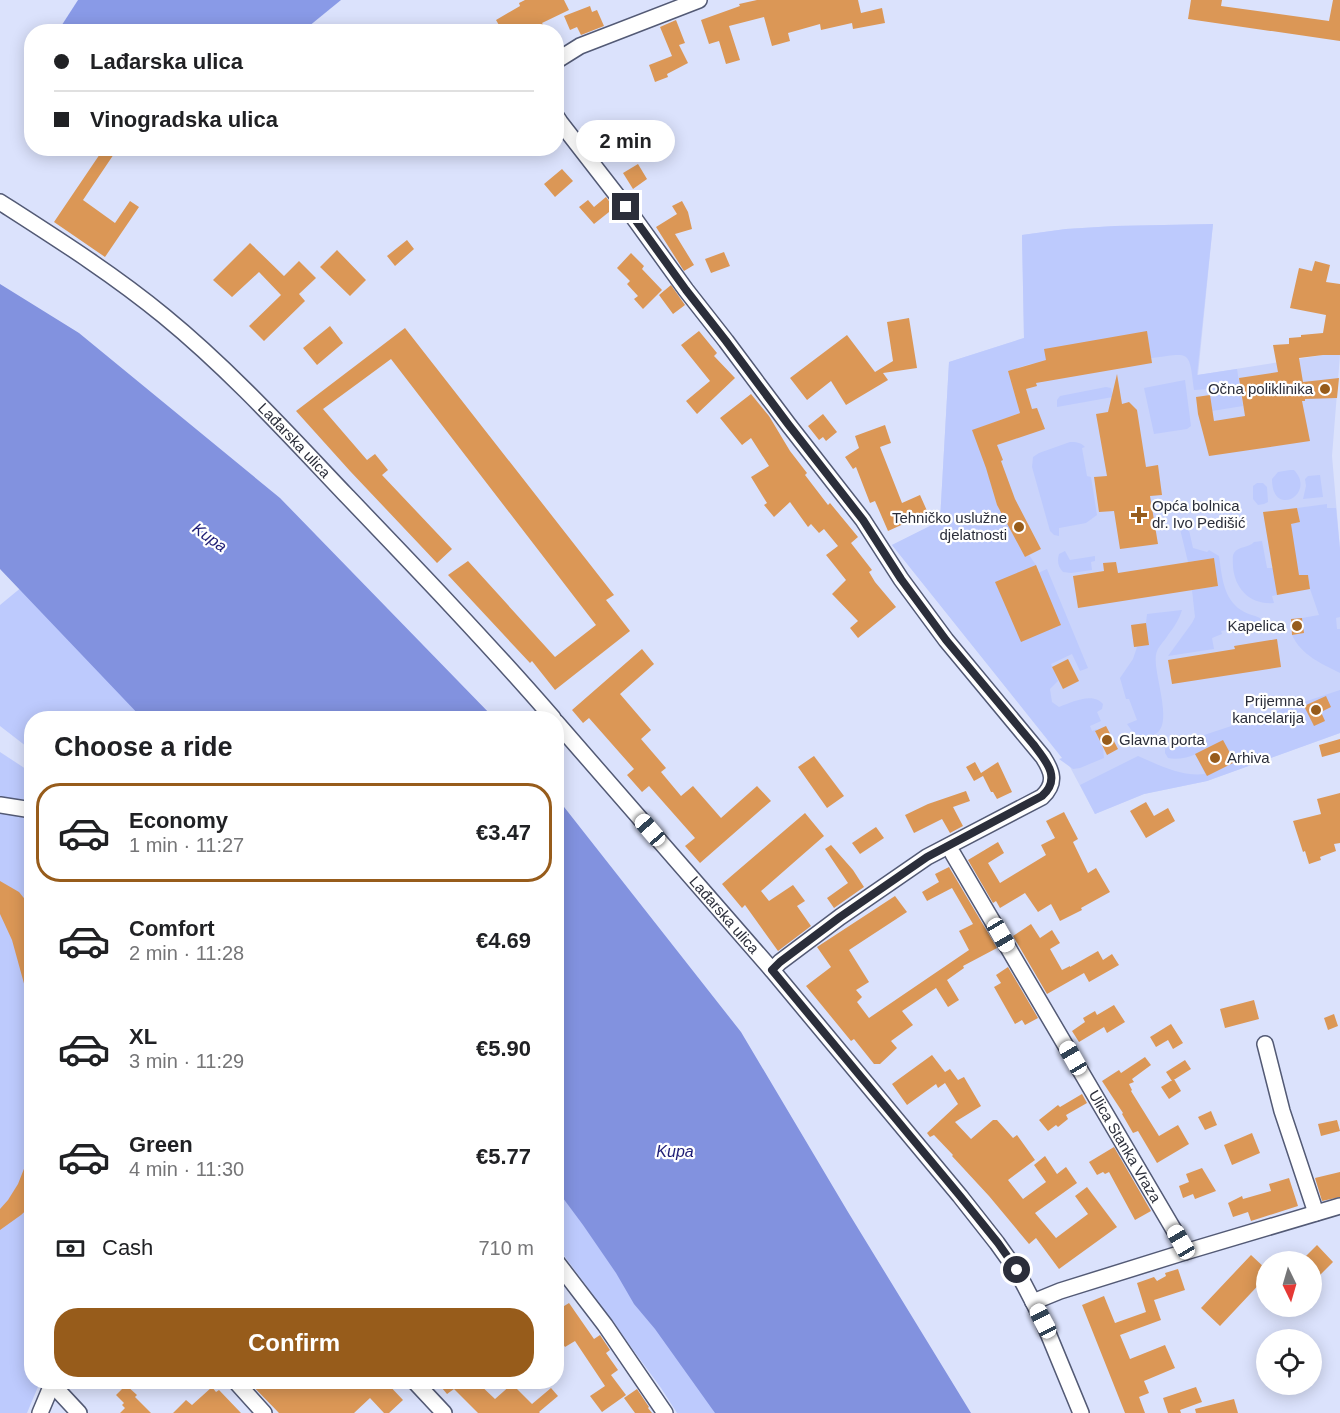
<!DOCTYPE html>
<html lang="en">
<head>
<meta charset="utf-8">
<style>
	:root { --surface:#fff; --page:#f2f2f2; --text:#202124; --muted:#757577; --line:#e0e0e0; --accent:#975c1b }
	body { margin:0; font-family:Helvetica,sans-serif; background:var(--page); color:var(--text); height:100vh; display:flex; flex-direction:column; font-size:22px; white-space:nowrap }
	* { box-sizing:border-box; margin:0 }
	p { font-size:20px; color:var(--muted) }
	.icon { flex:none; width:33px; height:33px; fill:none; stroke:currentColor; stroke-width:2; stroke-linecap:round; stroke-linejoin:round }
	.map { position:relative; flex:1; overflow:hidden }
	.sheet { position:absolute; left:24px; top:711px; width:540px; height:678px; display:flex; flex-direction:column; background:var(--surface); border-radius:24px; box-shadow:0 3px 15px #0003 }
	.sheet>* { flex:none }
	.guide { position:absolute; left:24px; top:24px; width:540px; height:132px; border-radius:24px; box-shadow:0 3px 15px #0003; display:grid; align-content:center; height:132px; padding:0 30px; background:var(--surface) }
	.needle { width:39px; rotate:175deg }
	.controls { position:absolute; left:1256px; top:1251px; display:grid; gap:12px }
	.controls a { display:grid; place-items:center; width:66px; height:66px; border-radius:50%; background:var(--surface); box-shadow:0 3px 15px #0003; font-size:30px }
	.end { position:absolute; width:27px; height:27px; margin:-14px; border:8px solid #2b2e3a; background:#fff; box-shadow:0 0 0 3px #fff }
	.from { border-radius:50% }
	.bubble { position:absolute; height:42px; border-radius:21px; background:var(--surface); box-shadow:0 3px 15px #0003; font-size:20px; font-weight:600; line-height:42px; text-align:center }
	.car { position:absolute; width:18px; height:36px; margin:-18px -9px; border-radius:8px; box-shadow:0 0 4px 2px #0007; background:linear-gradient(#fff 24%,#345 0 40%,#fff 0 76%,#345 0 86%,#fff 0) }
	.guide b { display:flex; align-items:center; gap:21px; height:57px; font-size:22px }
	.guide b+b { border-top:2px solid var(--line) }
	.guide i { width:15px; height:15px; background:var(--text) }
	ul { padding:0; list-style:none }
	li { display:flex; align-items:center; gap:18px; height:99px; margin:0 12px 9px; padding:0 18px; border:3px solid transparent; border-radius:24px }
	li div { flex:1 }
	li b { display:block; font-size:22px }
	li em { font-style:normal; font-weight:600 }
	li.on { border-color:var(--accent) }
	li>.icon { width:54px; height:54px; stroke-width:1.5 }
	h2 { padding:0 30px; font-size:27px; line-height:72px }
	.pay { display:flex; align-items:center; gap:15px; height:66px; padding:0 30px; font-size:22px }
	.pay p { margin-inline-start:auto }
	.cta { display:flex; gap:12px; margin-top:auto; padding:12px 30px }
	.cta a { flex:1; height:69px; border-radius:24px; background:var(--accent); color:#fff; font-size:24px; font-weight:600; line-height:69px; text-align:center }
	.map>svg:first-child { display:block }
</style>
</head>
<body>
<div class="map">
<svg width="1340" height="1413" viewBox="0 0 1340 1413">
	<rect width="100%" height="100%" fill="#dbe2fc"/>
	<path fill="#cad4fb" d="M1213 224 1198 375 1323 355H1340L1332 456 1340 549V733L1207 781 1144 794 1095 814 1070 767 892 545 940 521 949 362 1024 338 1022 235 1066 229 1115 226Z"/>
	<path fill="#bdcafd" d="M1213 224 1197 375 1237 369 1243 406 1212 411 1209 389 1194 390C1189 349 1191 353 1151 358L1147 332 1046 362 1030 364 1008 371 1020 413 973 430 986 466 997 505 1025 557 1029 555 1036 565 1038 573 1047 569 1088 668 1080 671 1072 654 1051 664 1058 681 1050 689 1052 702 1059 707C1073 702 1092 692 1103 704L1102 709 1097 712 1101 721 1090 726 1092 731 1097 729 1095 732 1103 748 1104 758 1080 768 1073 769 1059 759 1062 758 892 545 940 521 949 362 1024 338 1022 235 1066 229 1115 226Z
		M1185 380 1191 426 1187 429 1154 434 1144 388Z
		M1106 387 1111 388 1113 397 1057 407V400L1060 396Z
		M1070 442C1076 442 1080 442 1085 447L1082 448 1087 476 1091 477 1097 515 1086 523 1059 528V536L1054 535 1050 531 1032 467 1033 457 1039 453Z
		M1290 470H1294C1317 494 1272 519 1272 479L1278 472Z
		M1320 475 1323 497 1303 499 1306 486 1305 479 1308 476Z
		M1257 483H1263L1267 487 1268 502 1264 504 1258 505 1253 499V486Z
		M1327 504V508H1336L1340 549V617L1336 618 1337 629H1340V673C1322 664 1301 655 1292 635L1304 633 1302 618 1319 615 1310 589 1308 575H1293L1285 525 1300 522 1297 508Z
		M1183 525H1187L1188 526 1193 548 1207 552 1209 550 1219 556C1222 576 1223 598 1241 610 1246 614 1254 615 1260 618L1261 621 1258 625 1221 631 1222 634 1212 638 1214 649 1168 656 1192 623 1195 617 1192 590 1218 586 1214 558 1188 562 1180 529Z
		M1262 541 1267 568H1274L1277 595 1272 596 1274 603C1250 605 1235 589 1233 567 1233 562 1232 556 1234 553 1238 546 1249 548 1254 542Z
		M1065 551 1070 560 1095 556V561L1091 562 1092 570 1071 573 1063 572C1058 567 1057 561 1059 554Z
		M62 554 278 718H32L31 750 0 726V605Z
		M1182 610C1179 620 1174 627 1168 635 1164 642 1157 647 1156 655 1152 678 1186 749 1134 734L1127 724 1137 720 1129 699H1126L1120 678 1133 659 1137 647H1134L1131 625 1146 623 1147 614Z
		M1340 690V733L1207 781 1144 794 1095 814 1080 785 1138 756C1159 765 1182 777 1205 774L1196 754C1188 758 1176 760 1168 758L1165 753V748Z
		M0 752 32 773V1382H40L27 1413H0Z
		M556 1076 833 1413H677L661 1388 557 1246Z"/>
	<path fill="#899ae7" d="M78 0H341L303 31H58Z"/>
	<path fill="#8292df" d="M0 284 79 333 280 498 494 718H142L0 569Z
		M557 798 741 1032 848 1212 971 1413H715L655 1329 634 1304 616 1273 583 1225 557 1190Z"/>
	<path fill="#db9756" d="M525 0H564L569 10 542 23 548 32H503L496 20 520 6 519 3Z
		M757 0H858L861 13 882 8 885 23 853 29 852 23 821 30 820 24 788 33 790 41 772 46 764 17 729 26 740 60 726 64 719 41 709 44 701 20 740 6 739 4Z
		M1191 0H1222L1221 6 1329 21 1333 0H1340V41L1188 19Z
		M590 6 592 12 597 10 604 26 581 35 577 27 570 30 564 16Z
		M676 20 685 43 679 45 688 63 667 74 668 77 655 82 649 65 672 56 660 27Z
		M104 148H118L83 200 115 223 130 201 139 207 105 257 54 222Z
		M638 164 647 179 633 189 623 173Z
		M562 169 573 181 555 197 544 184Z
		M606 197 614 208 594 224 579 207 588 200 594 207Z
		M682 201 688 212 692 229 675 234 694 265 684 271 656 227 677 214 672 206Z
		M407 240 414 249 395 266 387 256Z
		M250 243 284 276 299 261 316 278 299 294 305 301 264 341 249 326 281 295 259 272 232 297 213 280Z
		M337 250 366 280 350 296 320 267Z
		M724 252 730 266 711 273 705 259Z
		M631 253 644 266 642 269 662 290 643 309 634 299 638 296 627 284 630 281 617 268Z
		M1315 261 1330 265 1326 282 1340 284V355H1323L1299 358 1303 382 1339 378 1337 398 1305 399V401H1302L1310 441 1209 456 1198 414 1196 397 1210 395 1214 421 1245 416 1239 378 1278 372 1273 345 1289 344V338L1301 337V335L1323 333 1326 315 1290 308 1299 268 1312 271Z
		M671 285 685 305 673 314 659 295Z
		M909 318 917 368 883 373 888 380 846 405 831 381 807 400 790 378 847 335 875 372 893 361 887 322Z
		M330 326 343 343 317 365 303 348Z
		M405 328 614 595 606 600 630 631 555 690 532 661 530 663 448 575 468 561 555 657 596 625 391 359 323 409 367 460 375 454 388 470 382 475 452 549 437 563 350 471 296 411Z
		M699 331 717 353 714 356 735 378 697 414 686 401 710 381 681 345Z
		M1147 331 1152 363 1036 383 1037 386 1026 389 1032 409 1037 408 1045 429 997 445 1003 460 1001 461 1015 499 1041 549 1025 557 997 505 986 468 972 430 1020 413 1008 371 1046 360 1044 349Z
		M1117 374 1122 404 1129 402 1137 410 1146 467 1158 465 1162 495 1150 496 1158 544 1120 549 1114 511 1099 512 1094 477 1107 476 1096 414 1108 412Z
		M751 394 769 416 790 451 807 473 805 475 828 505 830 503 858 537 851 543 872 570 869 572 875 582 896 607 858 638 850 628 858 621 832 594 846 580 826 555 838 546 824 529 819 533 811 524 808 527 790 502 774 517 764 505 767 503 751 477 769 466 751 438 742 445 720 418Z
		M823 414 837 432 826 441 823 437 819 440 808 426Z
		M885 425 891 443 880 447 902 503 920 495 928 513 888 531 875 501 870 503 856 467 853 469 845 457 859 448 855 436Z
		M1297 508 1300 522 1291 524 1299 575H1308L1310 589 1277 595 1263 512Z
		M1214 558 1218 586 1078 608 1073 576 1104 571 1103 563 1116 562 1118 573Z
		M1036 565 1061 625 1021 642 995 582Z
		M1302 618 1304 633 1292 635 1291 619Z
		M1146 623 1149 645 1134 647 1131 625Z
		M1277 639 1281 667 1172 684 1168 660 1235 649 1234 646Z
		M642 649 654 664 620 694 651 730 641 739 666 768 661 772 681 796 693 786 721 818 757 786 771 801 700 863 685 846 695 838 649 786 642 792 627 775 634 769 589 718 583 723 572 710Z
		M1068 659 1079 681 1063 689 1052 667Z
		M1326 696 1331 707 1321 712 1325 721 1314 726 1304 706Z
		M1106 726 1118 749 1107 755 1095 731Z
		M1340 739V752L1322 757 1319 745Z
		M1223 740 1235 762 1207 776 1195 754Z
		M814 756 844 796 827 808 798 767Z
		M975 762 981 773 998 762 1012 792 997 799 993 792H991L983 776 974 781 966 767Z
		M966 791 970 801 953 807 963 826 950 833 942 819 914 833 905 815 928 804Z
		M1340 793V843L1334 844 1336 851 1320 857 1321 860 1309 864 1305 851 1303 852 1293 821 1321 814 1317 799Z
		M1146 802 1154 816 1168 808 1175 821 1146 838 1130 811Z
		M1064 812 1078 839 1073 842 1088 873 1096 868 1110 892 1081 908 1082 910 1060 921 1051 904 1038 912 1025 893 1000 908 996 901 993 903 968 860 998 842 1004 853 988 863 1000 883 1046 855 1041 845 1055 838 1046 821Z
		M805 813 824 836 761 891 769 901 793 885 805 901 797 906 811 926 778 951 745 905 742 908 722 884Z
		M876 827 884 838 860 854 852 843Z
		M831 845 853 870 864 887 834 908 827 898 848 883 825 849Z
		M949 867 997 948 963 966 964 968 947 980 959 1000 948 1007 936 988 902 1011 913 1025 891 1041 897 1048 880 1064H874L854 1039 851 1041 806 986 831 967 817 947 895 896 907 912 849 950 869 982 856 990 862 997 857 1002 869 1018 969 950 959 931 973 924 952 888 927 901 922 892 939 882 935 874Z
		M0 881 19 892 32 908V997L28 998 12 940 0 914Z
		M1031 924 1040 938 1052 930 1060 943 1050 949 1062 970 1070 966V967L1098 951 1103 960 1112 954 1119 965 1089 982 1084 973 1047 994 1013 936Z
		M1008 967 1038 1018 1025 1025 1022 1020 1015 1024 994 987 1001 983 996 975Z
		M1254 1000 1259 1019 1225 1028 1220 1009Z
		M1114 1005 1125 1022 1107 1033 1104 1027 1079 1042 1072 1031 1085 1022 1083 1018 1095 1011 1097 1015Z
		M1334 1014 1338 1026 1328 1030 1324 1018Z
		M1171 1024 1183 1043 1173 1049 1168 1040 1156 1047 1150 1037Z
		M932 1055 945 1072 950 1069 958 1080 964 1077 981 1106 955 1122 971 1139 993 1120H997L1013 1138 1017 1135 1035 1160 1008 1180 1023 1199 1046 1182 1034 1165 1045 1156 1057 1174 1066 1167 1077 1183 1035 1213 1056 1238 1088 1214 1075 1196 1087 1187 1117 1227 1059 1269 1036 1238 1029 1244 989 1196 952 1156 953 1155 934 1135 930 1137 927 1133 958 1104 945 1083 938 1088 936 1084 907 1105 892 1084Z
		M1145 1057 1151 1065 1132 1079 1134 1082 1129 1084 1132 1090 1131 1091 1159 1136 1178 1125 1189 1144 1157 1163 1138 1131 1133 1133 1122 1114 1123 1113 1102 1081 1119 1070 1121 1073Z
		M1185 1060 1191 1069 1172 1081 1166 1072Z
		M1174 1079 1181 1091 1169 1099 1161 1087Z
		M1082 1094 1087 1103 1066 1115 1068 1119 1058 1127 1056 1125 1048 1131 1039 1120 1058 1105 1060 1107Z
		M1211 1111 1217 1125 1205 1130 1198 1117Z
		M1337 1120 1340 1131 1321 1136 1318 1124Z
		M1252 1133 1260 1153 1232 1165 1224 1145Z
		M1114 1147 1151 1211 1135 1220 1109 1172 1105 1174 1103 1172 1097 1175 1089 1162Z
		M31 1151 32 1205 21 1215 0 1230V1209L8 1200 18 1184Z
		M1202 1168 1216 1191 1195 1199 1193 1194 1183 1198 1179 1186 1189 1182 1186 1174Z
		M1340 1172V1197L1322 1201 1315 1178Z
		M1289 1178 1298 1206 1251 1221 1248 1212 1233 1217 1228 1203 1242 1196 1243 1199 1271 1191 1269 1184Z
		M1317 1245 1333 1262 1311 1284V1262H1300Z
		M1251 1255 1266 1269V1277L1220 1326 1201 1308Z
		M1178 1269 1185 1290 1154 1300 1161 1320 1120 1335 1130 1359 1165 1345 1175 1368 1144 1381 1149 1393 1139 1397 1145 1413H1125L1082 1305 1104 1296 1115 1323 1146 1312 1137 1283 1154 1277 1157 1281 1166 1276 1165 1273Z
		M569 1303 594 1339 600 1335 610 1350 606 1353 618 1370 611 1375 626 1395 602 1412 590 1396 605 1386 575 1341 565 1347 556 1334V1311Z
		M249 1382H386L403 1400 389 1413H384L370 1398 354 1413H279Z
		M437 1382H477L495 1399 512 1384 532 1404 551 1388 558 1396 539 1412 540 1413H478L454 1389 447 1394Z
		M126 1385 137 1395 135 1397 151 1413H120L125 1408 122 1405 124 1403 116 1395Z
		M212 1387 216 1392 219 1390 241 1413H173L186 1400 192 1405Z
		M1196 1387 1202 1402 1180 1410 1181 1413H1168L1163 1398Z
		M637 1389 649 1407 648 1408 652 1413H635L624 1398Z
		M1234 1399 1238 1413H1196L1195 1409Z"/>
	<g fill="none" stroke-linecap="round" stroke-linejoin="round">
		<g stroke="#535a75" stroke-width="18">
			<g id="minor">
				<path d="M556 61 580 46 699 0"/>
				<path d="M556 116 560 122 626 207 686 290 726 341 788 424 863 520 901 579 946 640 1043 757C1052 771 1057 783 1042 797L927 857 840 917 780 962 772 970"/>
				<path id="s1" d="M0 202C56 238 113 274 164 316 230 370 288 434 346 495 416 568 487 642 553 718"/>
				<path id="s2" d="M556 722 772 970 960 1196 997 1243 1017 1271 1043 1321 1081 1413"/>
				<path d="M0 805 32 810"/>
				<path id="s3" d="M953 854 1181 1242 1185 1252"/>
				<path d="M1265 1044 1282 1111 1316 1213"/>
				<path d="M556 1261 605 1325 665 1413"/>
				<path d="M1033 1302 1060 1291 1185 1252 1340 1206"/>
				<path d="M236 1382 264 1413"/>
				<path d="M415 1382 444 1413"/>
				<path d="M52 1384 79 1413"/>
				<path d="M40 1413 53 1382"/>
			</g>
		</g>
		<use href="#minor" stroke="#fff" stroke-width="15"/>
	</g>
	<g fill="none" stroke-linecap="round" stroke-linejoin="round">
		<path stroke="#2b2e3a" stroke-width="8" d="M626 207 686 290 726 341 788 424 863 520 901 579 946 640 1033 744C1046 761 1062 778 1042 796L927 857 840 917 780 962 772 970 960 1196 998 1243 1017 1270"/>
	</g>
	<g fill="#975c1b" stroke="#fff" stroke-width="2">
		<circle cx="1325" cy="389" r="6"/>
		<path d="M1136 506h6v6h6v6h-6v6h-6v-6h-6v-6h6z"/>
		<circle cx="1019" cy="527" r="6"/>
		<circle cx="1297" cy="626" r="6"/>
		<circle cx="1316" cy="710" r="6"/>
		<circle cx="1107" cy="740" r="6"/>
		<circle cx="1215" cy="758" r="6"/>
	</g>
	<g text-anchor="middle" stroke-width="4.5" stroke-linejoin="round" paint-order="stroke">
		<g font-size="15" fill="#2b2e3a" stroke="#fff" text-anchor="end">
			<text x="1313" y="394">Očna poliklinika</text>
			<text x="1152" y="511" text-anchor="start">Opća bolnica<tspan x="1152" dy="17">dr. Ivo Pedišić</tspan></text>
			<text x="1007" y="523">Tehničko uslužne<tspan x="1007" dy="17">djelatnosti</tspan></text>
			<text x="1285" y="631">Kapelica</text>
			<text x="1304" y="706">Prijemna<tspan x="1304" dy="17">kancelarija</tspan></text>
			<text x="1119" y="745" text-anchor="start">Glavna porta</text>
			<text x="1227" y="763" text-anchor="start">Arhiva</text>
		</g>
		<g font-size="15" fill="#2b2e3a" stroke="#fff">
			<text dy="5" stroke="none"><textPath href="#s1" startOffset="380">Lađarska ulica</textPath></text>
			<text dy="5" stroke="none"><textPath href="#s2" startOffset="256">Lađarska ulica</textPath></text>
			<text dy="5" stroke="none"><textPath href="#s3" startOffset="339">Ulica Stanka Vraza</textPath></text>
		</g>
		<g font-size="16" font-style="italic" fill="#1f1e76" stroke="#fff">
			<text transform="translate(210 537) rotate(36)" y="6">Kupa</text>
			<text x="675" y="1157">Kupa</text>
		</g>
	</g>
</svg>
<div class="controls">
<a><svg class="needle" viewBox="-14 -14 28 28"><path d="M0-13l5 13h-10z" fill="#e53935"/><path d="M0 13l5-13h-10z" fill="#757577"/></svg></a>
<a><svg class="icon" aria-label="locate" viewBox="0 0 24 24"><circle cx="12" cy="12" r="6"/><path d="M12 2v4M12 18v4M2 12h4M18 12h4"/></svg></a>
</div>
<i class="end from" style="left:1017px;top:1270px"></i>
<i class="end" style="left:626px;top:207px"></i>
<div class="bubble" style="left:576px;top:120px;width:99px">2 min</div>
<i class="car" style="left:650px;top:830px;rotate:319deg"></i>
<i class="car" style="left:1001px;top:935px;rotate:150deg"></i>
<i class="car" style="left:1073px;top:1058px;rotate:330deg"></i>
<i class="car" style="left:1181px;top:1242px;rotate:330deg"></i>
<i class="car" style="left:1043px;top:1321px;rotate:333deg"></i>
<div class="guide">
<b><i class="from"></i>Lađarska ulica</b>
<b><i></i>Vinogradska ulica</b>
</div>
<section class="sheet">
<h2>Choose a ride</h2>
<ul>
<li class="on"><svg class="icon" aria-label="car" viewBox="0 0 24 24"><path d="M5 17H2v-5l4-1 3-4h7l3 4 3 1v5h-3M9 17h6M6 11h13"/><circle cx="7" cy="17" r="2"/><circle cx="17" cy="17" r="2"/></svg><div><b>Economy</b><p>1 min · 11:27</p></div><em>€3.47</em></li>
<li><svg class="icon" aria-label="car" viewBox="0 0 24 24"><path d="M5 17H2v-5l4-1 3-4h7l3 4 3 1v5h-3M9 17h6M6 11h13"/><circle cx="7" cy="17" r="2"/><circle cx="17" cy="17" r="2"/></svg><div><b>Comfort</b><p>2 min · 11:28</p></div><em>€4.69</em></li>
<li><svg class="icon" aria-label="car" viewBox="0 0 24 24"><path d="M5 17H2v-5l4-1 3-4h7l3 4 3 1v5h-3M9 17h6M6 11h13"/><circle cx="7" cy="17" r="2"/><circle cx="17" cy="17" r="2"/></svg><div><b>XL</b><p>3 min · 11:29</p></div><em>€5.90</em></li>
<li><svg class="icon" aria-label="car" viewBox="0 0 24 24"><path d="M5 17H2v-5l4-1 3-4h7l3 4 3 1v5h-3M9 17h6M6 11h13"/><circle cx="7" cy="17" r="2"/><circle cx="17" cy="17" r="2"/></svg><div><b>Green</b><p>4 min · 11:30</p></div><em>€5.77</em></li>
</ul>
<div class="pay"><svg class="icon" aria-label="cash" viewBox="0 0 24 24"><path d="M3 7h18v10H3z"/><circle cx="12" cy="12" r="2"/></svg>Cash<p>710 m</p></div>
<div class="cta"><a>Confirm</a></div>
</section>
</div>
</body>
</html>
